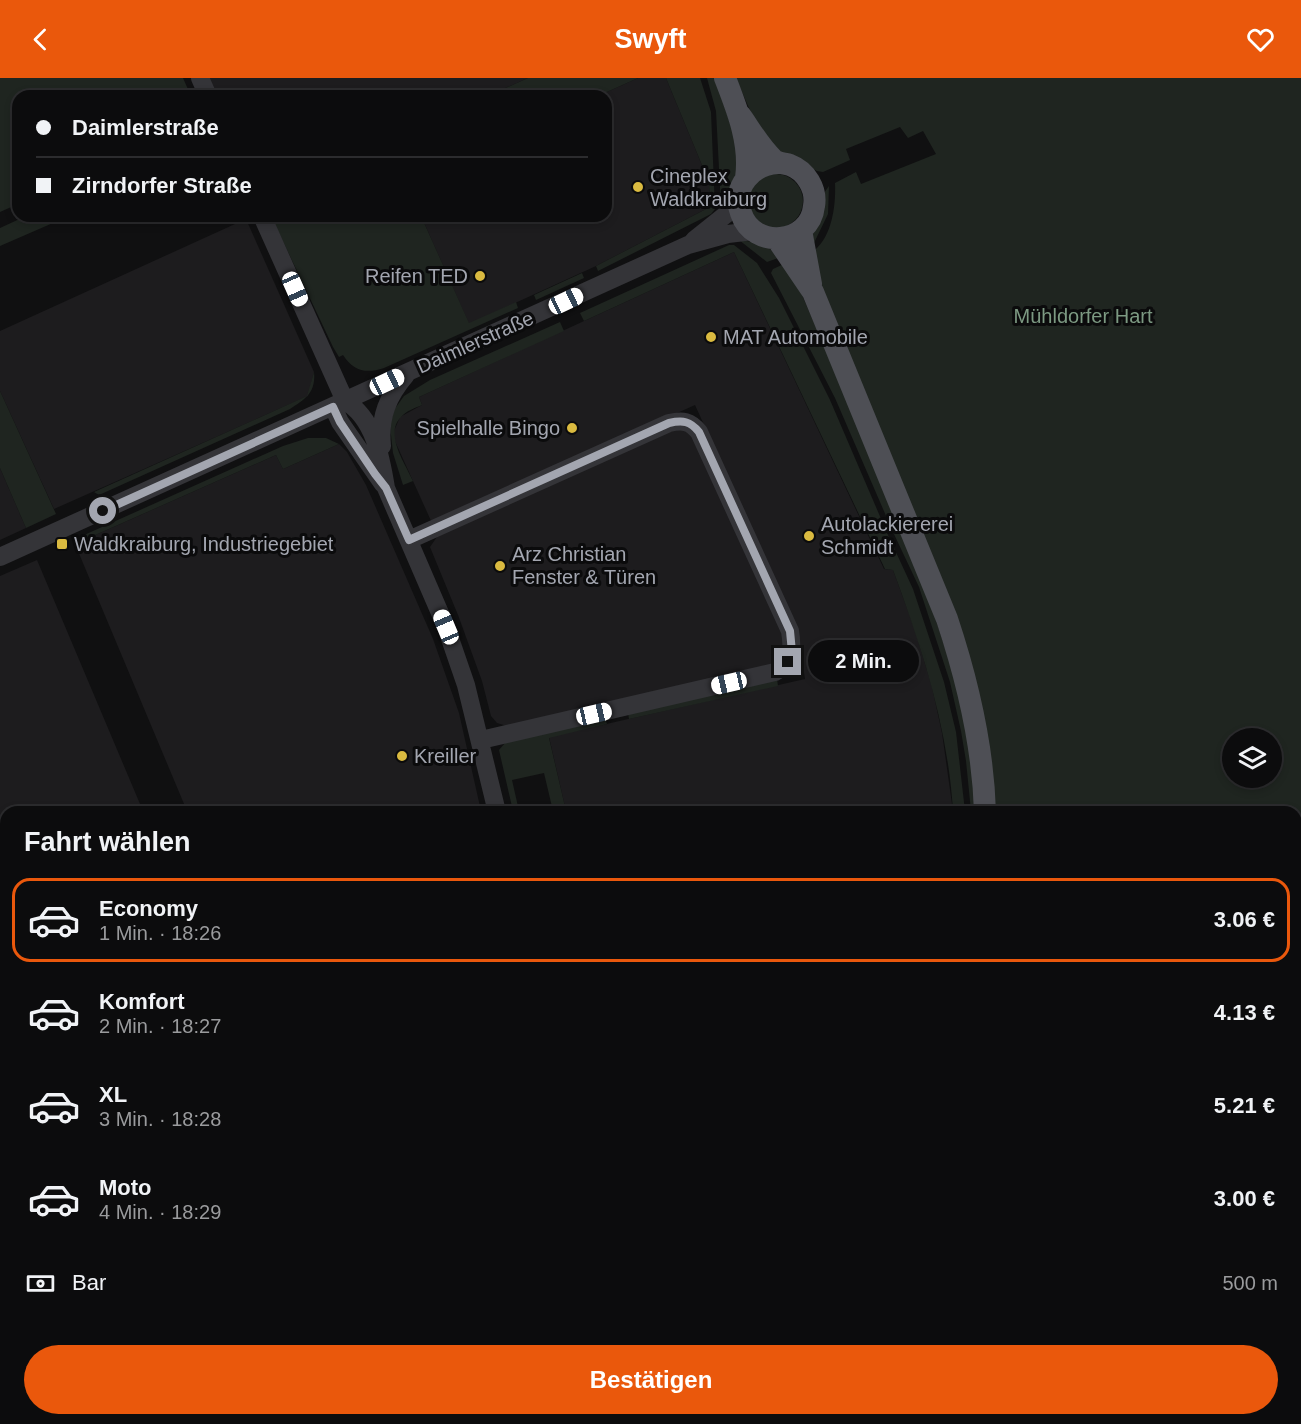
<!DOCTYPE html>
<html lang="de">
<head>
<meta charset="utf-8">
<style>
	:root { --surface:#0c0c0d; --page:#1a1a1b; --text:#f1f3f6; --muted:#9a9b9d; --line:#2c2c2e; --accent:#ea580c }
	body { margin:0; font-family:Helvetica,sans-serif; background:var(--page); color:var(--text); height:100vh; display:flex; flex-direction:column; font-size:22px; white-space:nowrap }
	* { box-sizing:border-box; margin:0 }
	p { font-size:20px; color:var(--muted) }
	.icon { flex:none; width:33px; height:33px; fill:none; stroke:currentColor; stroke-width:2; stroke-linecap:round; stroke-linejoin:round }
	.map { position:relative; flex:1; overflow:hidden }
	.details { position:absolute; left:0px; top:728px; width:1302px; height:620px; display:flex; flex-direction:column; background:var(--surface); border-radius:18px 18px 0 0; box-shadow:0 3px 9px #0003,0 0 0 2px var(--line) }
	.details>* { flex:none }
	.banner { position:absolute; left:12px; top:12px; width:600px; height:132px; border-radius:18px; box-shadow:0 3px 9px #0003,0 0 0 2px var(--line); display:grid; align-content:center; height:132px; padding:0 24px; background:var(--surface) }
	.controls { position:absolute; left:1222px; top:650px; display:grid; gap:12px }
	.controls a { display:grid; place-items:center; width:60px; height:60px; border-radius:50%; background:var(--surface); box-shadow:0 3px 9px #0003,0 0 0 2px var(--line); font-size:30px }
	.end { position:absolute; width:27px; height:27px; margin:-14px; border:8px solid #a3a6b0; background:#111; box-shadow:0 0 0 3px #111 }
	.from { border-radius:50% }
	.bubble { position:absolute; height:42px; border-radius:21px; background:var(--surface); box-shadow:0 3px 9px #0003,0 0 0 2px var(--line); font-size:20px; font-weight:800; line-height:42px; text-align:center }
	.car { position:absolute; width:18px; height:36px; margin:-18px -9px; border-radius:8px; box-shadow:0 0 4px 2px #0007; background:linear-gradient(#fff 24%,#345 0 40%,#fff 0 76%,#345 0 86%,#fff 0) }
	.banner b { display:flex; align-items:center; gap:21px; height:57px; font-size:22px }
	.banner b+b { border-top:2px solid var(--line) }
	.banner i { width:15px; height:15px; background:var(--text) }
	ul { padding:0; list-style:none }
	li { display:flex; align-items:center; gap:18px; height:84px; margin:0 12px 9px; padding:0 12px; border:3px solid transparent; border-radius:18px }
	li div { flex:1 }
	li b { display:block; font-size:22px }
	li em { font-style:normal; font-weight:800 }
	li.on { border-color:var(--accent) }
	li>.icon { width:54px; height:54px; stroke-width:1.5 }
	h2 { padding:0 24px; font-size:27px; line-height:72px }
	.pay { display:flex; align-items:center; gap:15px; height:66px; padding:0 24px; font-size:22px }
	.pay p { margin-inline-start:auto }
	.action { display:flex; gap:12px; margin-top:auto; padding:12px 24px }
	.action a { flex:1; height:69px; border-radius:36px; background:var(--accent); color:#fff; font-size:24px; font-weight:800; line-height:69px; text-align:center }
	header { display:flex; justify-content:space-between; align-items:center; height:78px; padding:0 24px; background:var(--accent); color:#fff; font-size:27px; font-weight:800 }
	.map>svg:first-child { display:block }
</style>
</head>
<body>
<header><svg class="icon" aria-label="back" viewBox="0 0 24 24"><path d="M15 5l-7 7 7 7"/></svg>Swyft<svg class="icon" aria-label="heart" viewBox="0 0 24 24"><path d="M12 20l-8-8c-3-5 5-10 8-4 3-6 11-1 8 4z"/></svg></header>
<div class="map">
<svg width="1301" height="1346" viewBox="0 0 1301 1346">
	<rect width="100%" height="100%" fill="#101011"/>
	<path fill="#1d1c1e" d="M209 0H528L488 18H217Z
		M638 0H666L709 104 710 129 596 188 469 246 421 138H606V18H598Z
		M246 141 314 294 308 318 54 431 0 313V253Z
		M734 174 884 491 893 492 915 552 932 609 942 655 953 733H566L549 659 805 601 797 554 787 529 695 327 432 445 394 361V353L400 339 422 327 419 319Z
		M681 351 692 357 782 554 783 578 770 588 507 648 497 645 491 638 482 603 458 537 430 469 439 456 672 352Z
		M339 366 347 374 366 407 433 561 459 635 481 733H187L75 466 276 377 283 391Z
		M0 390 26 450 0 462Z
		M37 482 143 733 6 734V1217L0 1220V498Z
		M6 1284V1341H300L302 1346H0V1286Z
		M349 1341H613L614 1346H352Z
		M647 1341H931L930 1346H648Z"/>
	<path fill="#1f2520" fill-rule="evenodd" d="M0 0H183L191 18H18V126L0 134Z
		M528 0H638L598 18H488Z
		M666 0H700L701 3 711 34 715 131 711 136 598 193 596 188 710 129 709 104Z
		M707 0H715L741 78 730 119 721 129 716 33Z
		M736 0H1301V1346H985V1341H1296V734L994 733 990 691 820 207 811 175C832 161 836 128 835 105L856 94 861 106 936 76 923 53 908 60 900 49 846 71 850 82 823 94 817 93C805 86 791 81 780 73 759 58 746 23 736 0ZM1233 660H1272V699H1233Z
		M749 123a27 27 0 1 1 54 0a27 27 0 1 1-54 0Z
		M829 108 828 136 813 167C809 149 818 122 829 108Z
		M26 138H69L0 168V150Z
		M271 138H421L469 245 516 224 518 230 384 290C366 296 353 293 343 277L339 279 333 269Z
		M739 162C754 163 770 169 781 179L767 184Z
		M729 167H734L757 185 779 220 830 322 888 457 913 511 944 604 956 654 965 733H953C948 650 922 570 893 492L885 491 734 174 584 243 580 235Z
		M786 185 793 196 916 482 965 630 977 733H971L966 683 961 653 950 604 919 509 893 454 835 320 771 195 773 191Z
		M582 195 584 200 536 222 534 217Z
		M560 244 564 253 419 319 422 327C415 330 406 333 401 339 384 356 405 385 413 403L403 407 393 375 390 348 394 332 404 318 430 302Z
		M314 294C316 314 306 321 290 331L99 417 94 414 307 318Z
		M0 313 56 436 26 450 0 390Z
		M308 360H326L339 366 283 391 276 377 75 466 73 462 283 368Z
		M777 601 778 608 629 641 628 635Z
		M605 640 607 646 549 660 566 733H553L544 695 512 702 519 733H513L499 672 505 665Z
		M300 1341H349L352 1346H302Z"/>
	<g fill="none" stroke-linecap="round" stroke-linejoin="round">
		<path stroke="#343438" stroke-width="18" d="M200 0 208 18
			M262 138 345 323C374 340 381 379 386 410L446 549 466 607 497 734
			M694 162 729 134 739 121
			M333 329 340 344 383 406
			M382 368C379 339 388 318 406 297
			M409 462 669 345C683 342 690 343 699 354L790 553C793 571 792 585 775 594L481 662
			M0 479 688 167 728 156 753 153
			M0 1271 6 1269
			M629 1341 630 1346"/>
		<path stroke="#4e4f55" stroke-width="22" d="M725 0C737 31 751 65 746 100
			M740 37C750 51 760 69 773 81 778 86 784 85 790 87 806 93 817 111 814 128 810 167 753 172 741 135 731 109 753 86 778 85
			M801 152 811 206
			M777 161 813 214 947 541C968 604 983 667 985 734
			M977 1341V1346"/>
	</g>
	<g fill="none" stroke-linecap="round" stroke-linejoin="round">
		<path stroke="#a3a6b0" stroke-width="8" d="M103 433 333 329 340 344 375 396 386 410 409 462 669 345C683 342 690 343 699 354L790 553 792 574 788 584"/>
	</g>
	<g fill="#daba40" stroke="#0b0b0c" stroke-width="2">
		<circle cx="638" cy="109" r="6"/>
		<circle cx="480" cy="198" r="6"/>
		<circle cx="711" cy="259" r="6"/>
		<circle cx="572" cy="350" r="6"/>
		<circle cx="809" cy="458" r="6"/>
		<rect x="56" y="460" width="12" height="12" rx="3"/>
		<circle cx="500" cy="488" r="6"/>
		<circle cx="402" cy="678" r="6"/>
	</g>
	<g text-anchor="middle" stroke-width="6" stroke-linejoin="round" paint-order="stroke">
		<g font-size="20" fill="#a3a6b0" stroke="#0b0b0c" text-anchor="start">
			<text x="650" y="105">Cineplex<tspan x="650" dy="23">Waldkraiburg</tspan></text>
			<text x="468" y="205" text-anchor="end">Reifen TED</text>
			<text x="723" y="266">MAT Automobile</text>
			<text x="560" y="357" text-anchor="end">Spielhalle Bingo</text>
			<text x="821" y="453">Autolackiererei<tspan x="821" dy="23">Schmidt</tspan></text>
			<text x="74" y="473">Waldkraiburg, Industriegebiet</text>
			<text x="512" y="483">Arz Christian<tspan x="512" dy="23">Fenster &amp; Türen</tspan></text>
			<text x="414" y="685">Kreiller</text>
		</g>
		<g font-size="20" fill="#7c9982" stroke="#0b0b0c">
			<text x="1083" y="245">Mühldorfer Hart</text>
		</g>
		<g font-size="20" fill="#a3a6b0" stroke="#0b0b0c">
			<text transform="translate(475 264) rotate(-24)" y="7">Daimlerstraße</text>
		</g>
	</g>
</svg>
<div class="controls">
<a><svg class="icon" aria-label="layers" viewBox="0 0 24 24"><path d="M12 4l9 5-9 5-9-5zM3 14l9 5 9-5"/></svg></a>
</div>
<i class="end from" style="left:103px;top:433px"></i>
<i class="end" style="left:788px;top:584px"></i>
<div class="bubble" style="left:808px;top:562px;width:111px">2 Min.</div>
<i class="car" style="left:295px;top:211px;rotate:156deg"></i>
<i class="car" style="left:566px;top:223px;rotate:65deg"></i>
<i class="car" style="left:387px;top:304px;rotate:65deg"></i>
<i class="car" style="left:446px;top:549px;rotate:337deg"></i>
<i class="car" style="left:729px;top:605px;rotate:257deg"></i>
<i class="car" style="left:594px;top:636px;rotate:77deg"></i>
<div class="banner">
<b><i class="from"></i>Daimlerstraße</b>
<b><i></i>Zirndorfer Straße</b>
</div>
<section class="details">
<h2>Fahrt wählen</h2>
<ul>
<li class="on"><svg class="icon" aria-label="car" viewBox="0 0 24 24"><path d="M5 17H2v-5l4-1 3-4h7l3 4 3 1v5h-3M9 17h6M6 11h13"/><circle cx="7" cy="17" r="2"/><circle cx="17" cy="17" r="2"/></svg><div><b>Economy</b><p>1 Min. · 18:26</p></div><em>3.06 €</em></li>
<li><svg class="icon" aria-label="car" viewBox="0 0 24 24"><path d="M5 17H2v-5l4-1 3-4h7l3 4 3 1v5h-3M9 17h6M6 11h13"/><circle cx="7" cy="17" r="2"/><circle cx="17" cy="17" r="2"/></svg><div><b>Komfort</b><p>2 Min. · 18:27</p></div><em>4.13 €</em></li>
<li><svg class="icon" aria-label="car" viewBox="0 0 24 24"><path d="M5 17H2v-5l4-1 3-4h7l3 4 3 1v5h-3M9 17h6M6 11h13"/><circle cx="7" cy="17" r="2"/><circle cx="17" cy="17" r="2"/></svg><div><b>XL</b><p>3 Min. · 18:28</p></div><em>5.21 €</em></li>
<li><svg class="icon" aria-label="car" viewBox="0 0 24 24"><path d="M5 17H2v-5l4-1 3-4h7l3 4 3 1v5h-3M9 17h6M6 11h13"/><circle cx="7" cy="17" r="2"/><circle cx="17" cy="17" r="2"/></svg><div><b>Moto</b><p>4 Min. · 18:29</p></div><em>3.00 €</em></li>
</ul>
<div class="pay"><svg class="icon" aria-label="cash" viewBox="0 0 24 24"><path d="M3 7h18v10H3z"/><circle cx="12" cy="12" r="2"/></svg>Bar<p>500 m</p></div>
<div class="action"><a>Bestätigen</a></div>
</section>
</div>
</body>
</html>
